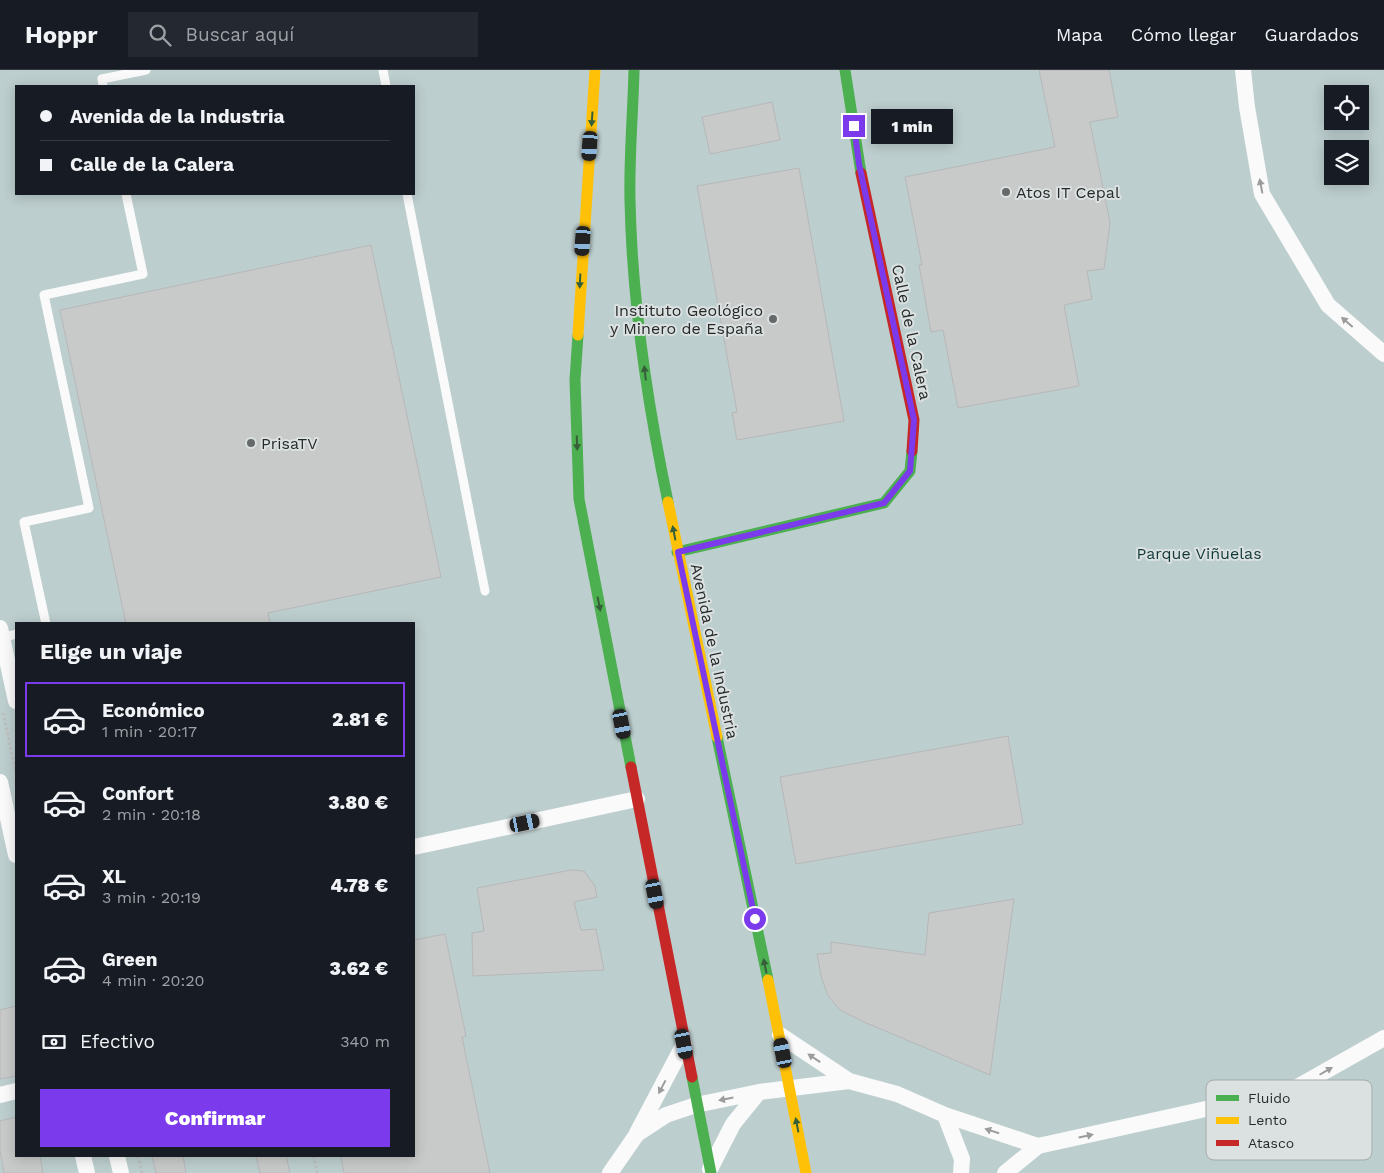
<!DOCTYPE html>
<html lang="es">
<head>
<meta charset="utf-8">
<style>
	:root { --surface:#171b24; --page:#242831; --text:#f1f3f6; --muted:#9ea1a6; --line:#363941; --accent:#7c3aed }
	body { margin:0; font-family:"Work Sans",sans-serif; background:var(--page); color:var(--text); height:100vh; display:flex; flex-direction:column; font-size:19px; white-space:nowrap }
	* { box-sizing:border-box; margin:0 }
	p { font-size:16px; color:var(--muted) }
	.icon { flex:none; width:28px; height:28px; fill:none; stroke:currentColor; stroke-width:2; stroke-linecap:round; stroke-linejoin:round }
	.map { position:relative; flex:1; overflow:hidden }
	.sheet { position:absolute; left:15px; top:552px; width:400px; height:535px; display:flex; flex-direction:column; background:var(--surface); border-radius:0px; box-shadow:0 2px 12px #0003 }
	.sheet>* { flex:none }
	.guide { position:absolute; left:15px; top:15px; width:400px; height:110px; border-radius:0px; box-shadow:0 2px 12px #0003; display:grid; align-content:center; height:110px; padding:0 25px; background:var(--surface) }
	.fabs { position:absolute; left:1324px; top:15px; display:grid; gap:10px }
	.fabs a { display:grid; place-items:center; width:45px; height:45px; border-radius:0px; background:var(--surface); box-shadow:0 2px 12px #0003; font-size:25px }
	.end { position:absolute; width:22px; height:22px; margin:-11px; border:6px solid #7c3aed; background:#fff; box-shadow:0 0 0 2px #fff }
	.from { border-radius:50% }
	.bubble { position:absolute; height:35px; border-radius:0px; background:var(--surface); box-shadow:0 2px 12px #0003; font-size:16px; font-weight:800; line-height:35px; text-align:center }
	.car { position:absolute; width:15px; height:30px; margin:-15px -8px; border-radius:6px; box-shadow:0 0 4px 1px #0007; background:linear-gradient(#222 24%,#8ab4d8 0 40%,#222 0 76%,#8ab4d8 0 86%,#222 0) }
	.guide b { display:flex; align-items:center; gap:18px; height:48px; font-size:19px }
	.guide b+b { border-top:1px solid var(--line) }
	.guide i { width:12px; height:12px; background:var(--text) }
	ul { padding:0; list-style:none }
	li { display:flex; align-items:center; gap:15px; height:75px; margin:0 10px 8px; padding:0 15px; border:2px solid transparent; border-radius:0px }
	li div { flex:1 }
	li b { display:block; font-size:19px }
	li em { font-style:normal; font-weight:800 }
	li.on { border-color:var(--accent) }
	li>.icon { width:45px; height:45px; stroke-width:1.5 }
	h2 { padding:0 25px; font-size:22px; line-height:60px }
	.pay { display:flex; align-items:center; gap:12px; height:55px; padding:0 25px; font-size:19px }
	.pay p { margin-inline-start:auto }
	.action { display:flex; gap:10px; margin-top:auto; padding:10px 25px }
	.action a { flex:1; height:58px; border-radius:0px; background:var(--accent); color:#fff; font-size:20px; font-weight:800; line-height:58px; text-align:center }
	header { display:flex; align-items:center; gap:30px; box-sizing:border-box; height:70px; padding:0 25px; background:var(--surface); border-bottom:1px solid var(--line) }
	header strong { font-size:24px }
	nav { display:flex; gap:28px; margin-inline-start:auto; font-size:18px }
	.search { width:350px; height:45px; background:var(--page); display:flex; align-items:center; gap:12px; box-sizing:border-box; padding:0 18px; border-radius:0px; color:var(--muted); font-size:19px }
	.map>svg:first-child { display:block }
</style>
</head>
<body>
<header>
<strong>Hoppr</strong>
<div class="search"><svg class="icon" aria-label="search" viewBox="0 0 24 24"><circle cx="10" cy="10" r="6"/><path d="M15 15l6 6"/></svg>Buscar aquí</div>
<nav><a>Mapa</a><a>Cómo llegar</a><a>Guardados</a></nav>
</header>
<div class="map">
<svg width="1384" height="1103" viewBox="0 0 1384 1103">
	<rect width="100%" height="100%" fill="#dce0e0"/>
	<path fill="#bdcece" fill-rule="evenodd" d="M0 0H1384V1103H0ZM16 16H414V124H16ZM1332 24H1360V51H1332ZM1332 79H1360V106H1332ZM16 554H414V1086H16Z"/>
	<path fill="#c8c9c9" stroke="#b7b7b8" d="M1039 0H1109L1118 47 1090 52 1110 153 1104 199 1087 201 1092 229 1064 235 1079 316 958 338 943 260 931 262 919 195H922L905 107 1055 77Z
		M772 32 780 70 710 84 702 47Z
		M799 98 844 351 737 370 732 343 737 342 697 116Z
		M371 175 441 507 268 543 270 554H126L60 240Z
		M1008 666 1023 754 796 794 780 707Z
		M571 800 584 801 595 816 597 827 574 832 581 860 596 859 604 900 473 906 472 863 484 861 477 818Z
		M1014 829 990 1005 864 952 840 940 828 926 821 906 817 884 831 883V872L925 885 929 843Z
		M445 864 466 966 462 967 490 1103H344L341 1086H414V870Z
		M16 936V1006L0 1009V940Z
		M16 1047V1086H40L43 1103H4L0 1081V1051Z
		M152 1086H183L186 1103H156Z
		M256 1086H286L290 1103H260Z"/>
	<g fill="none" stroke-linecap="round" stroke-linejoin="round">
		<path stroke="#bdbebe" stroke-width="3" stroke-dasharray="2.5 2.5" stroke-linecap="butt" d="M3 643 16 703
			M138 1086 142 1103
			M314 1086 317 1103"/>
		<path stroke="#fafafa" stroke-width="9" d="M383 0 386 16
			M103 16 102 9 146 0
			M407 124 485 521
			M46 554 24 452 89 438 44 225 143 204 126 124
			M2 568 16 564"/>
		<path stroke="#fafafa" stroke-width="16" d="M1243 0 1247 37 1262 124 1328 235 1384 284
			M0 558 16 631
			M0 712 16 785
			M414 777 637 729
			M780 965 849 1011
			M0 1025 16 1021
			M945 1045 962 1089 961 1103
			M637 1063 684 974
			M83 1086 87 1103
			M117 1086 121 1103
			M710 1099 733 1054 759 1022
			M610 1103 637 1064 666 1045 696 1035 759 1022 849 1011 897 1024 945 1045 1038 1076
			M1005 1103 1038 1076 1292 1020 1384 968"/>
		<path stroke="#4caf50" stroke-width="11" d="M634 0C633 43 629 87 630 130 632 232 647 332 668 432
			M845 0 861 103
			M578 265 575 310 579 429 631 697
			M677 482 884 433 910 401 912 381
			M717 667 768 910
			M692 1007 711 1103"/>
		<path stroke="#ffc107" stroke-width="11" d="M578 265 595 0
			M668 432 717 667
			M768 910 806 1103"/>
		<path stroke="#c62828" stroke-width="11" d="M861 103 914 350 912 381
			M631 697 692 1007"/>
	</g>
	<defs><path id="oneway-solid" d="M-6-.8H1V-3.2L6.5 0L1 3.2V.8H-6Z" transform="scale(1.25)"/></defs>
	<g fill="#365f39">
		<use href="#oneway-solid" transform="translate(592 49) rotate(94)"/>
		<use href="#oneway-solid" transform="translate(580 211) rotate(93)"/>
		<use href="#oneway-solid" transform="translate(645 303) rotate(-97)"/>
		<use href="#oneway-solid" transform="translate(577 373) rotate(88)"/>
		<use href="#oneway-solid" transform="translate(674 463) rotate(-101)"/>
		<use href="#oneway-solid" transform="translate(599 534) rotate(79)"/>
		<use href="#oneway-solid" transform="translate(765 896) rotate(-102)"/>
		<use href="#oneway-solid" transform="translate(797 1055) rotate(-101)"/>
	</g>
	<g fill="#9b9c9c">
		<use href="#oneway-solid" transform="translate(1261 116) rotate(-101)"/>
		<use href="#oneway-solid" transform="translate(1347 252) rotate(-139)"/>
		<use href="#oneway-solid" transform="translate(814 988) rotate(-146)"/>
		<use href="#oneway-solid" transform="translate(1326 1001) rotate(-30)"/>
		<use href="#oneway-solid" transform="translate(662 1017) rotate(118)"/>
		<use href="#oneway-solid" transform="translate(726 1029) rotate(169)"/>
		<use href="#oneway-solid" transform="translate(992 1061) rotate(-162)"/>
		<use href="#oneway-solid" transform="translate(1086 1066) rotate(-12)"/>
	</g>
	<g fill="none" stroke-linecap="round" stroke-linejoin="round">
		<path stroke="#7c3aed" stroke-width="6" d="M755 849 678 482 884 433 910 401 914 350 859 94 854 56"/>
	</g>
	<g fill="#666969" stroke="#dbe1e1" stroke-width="2">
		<circle cx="1006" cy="122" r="5"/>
		<circle cx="773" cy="249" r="5"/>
		<circle cx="251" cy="373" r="5"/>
	</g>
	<g text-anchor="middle" stroke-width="4" stroke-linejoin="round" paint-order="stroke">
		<g font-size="16" fill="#272929" stroke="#dbe1e1" text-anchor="start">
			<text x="1016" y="128">Atos IT Cepal</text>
			<text x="763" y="246" text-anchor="end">Instituto Geológico<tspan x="763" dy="18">y Minero de España</tspan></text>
			<text x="261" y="379">PrisaTV</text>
		</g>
		<g font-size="16" fill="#272929" stroke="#dbe1e1">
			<text transform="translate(912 262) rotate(78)" y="6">Calle de la Calera</text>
			<text transform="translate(715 581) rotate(78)" y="6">Avenida de la Industria</text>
		</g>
		<g font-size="16" fill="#11393a" stroke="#dbe1e1">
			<text x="1199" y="489">Parque Viñuelas</text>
		</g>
	</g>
	<rect x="1206" y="1010" width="166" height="80" rx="8" fill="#dbe1e1" stroke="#a5aaaa" stroke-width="1"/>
	<rect x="1216" y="1025" width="23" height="6" fill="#4caf50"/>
	<rect x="1216" y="1047" width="23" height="7" fill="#ffc107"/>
	<rect x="1216" y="1070" width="23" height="6" fill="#c62828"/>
	<g font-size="14" fill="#272929">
		<text x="1248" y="1033">Fluido</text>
		<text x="1248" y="1055">Lento</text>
		<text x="1248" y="1078">Atasco</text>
	</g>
</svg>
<div class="fabs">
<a><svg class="icon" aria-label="locate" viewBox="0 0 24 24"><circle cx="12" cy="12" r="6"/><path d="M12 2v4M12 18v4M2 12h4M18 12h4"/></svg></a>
<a><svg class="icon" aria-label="layers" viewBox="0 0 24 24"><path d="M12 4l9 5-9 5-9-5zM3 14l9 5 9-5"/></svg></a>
</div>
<i class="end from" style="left:755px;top:849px"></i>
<i class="end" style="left:854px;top:56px"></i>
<div class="bubble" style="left:871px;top:39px;width:82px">1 min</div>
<i class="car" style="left:590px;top:76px;rotate:184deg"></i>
<i class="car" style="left:583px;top:171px;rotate:184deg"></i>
<i class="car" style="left:622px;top:654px;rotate:169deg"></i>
<i class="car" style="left:525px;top:753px;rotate:78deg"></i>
<i class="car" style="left:655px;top:824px;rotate:169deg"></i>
<i class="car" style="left:684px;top:974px;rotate:169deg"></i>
<i class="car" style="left:783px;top:983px;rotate:349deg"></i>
<div class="guide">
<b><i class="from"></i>Avenida de la Industria</b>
<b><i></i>Calle de la Calera</b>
</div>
<section class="sheet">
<h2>Elige un viaje</h2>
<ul>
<li class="on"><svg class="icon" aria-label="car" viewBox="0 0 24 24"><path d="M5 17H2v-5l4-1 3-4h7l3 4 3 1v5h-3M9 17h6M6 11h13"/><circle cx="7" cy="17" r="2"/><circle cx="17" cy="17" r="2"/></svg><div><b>Económico</b><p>1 min · 20:17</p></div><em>2.81 €</em></li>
<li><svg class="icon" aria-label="car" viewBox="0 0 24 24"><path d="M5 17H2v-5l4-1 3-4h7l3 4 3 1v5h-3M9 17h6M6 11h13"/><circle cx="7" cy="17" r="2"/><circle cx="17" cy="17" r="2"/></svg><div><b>Confort</b><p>2 min · 20:18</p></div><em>3.80 €</em></li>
<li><svg class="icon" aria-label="car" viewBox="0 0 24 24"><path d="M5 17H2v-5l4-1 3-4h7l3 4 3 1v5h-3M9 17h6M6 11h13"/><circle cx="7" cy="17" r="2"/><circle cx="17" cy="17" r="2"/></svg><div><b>XL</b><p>3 min · 20:19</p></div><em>4.78 €</em></li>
<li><svg class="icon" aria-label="car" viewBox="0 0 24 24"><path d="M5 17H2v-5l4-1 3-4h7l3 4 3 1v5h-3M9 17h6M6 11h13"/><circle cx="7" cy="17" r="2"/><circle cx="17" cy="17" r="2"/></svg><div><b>Green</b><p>4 min · 20:20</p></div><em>3.62 €</em></li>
</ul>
<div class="pay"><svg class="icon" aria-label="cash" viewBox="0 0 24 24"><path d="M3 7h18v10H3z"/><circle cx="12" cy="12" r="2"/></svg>Efectivo<p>340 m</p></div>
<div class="action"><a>Confirmar</a></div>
</section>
</div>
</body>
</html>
